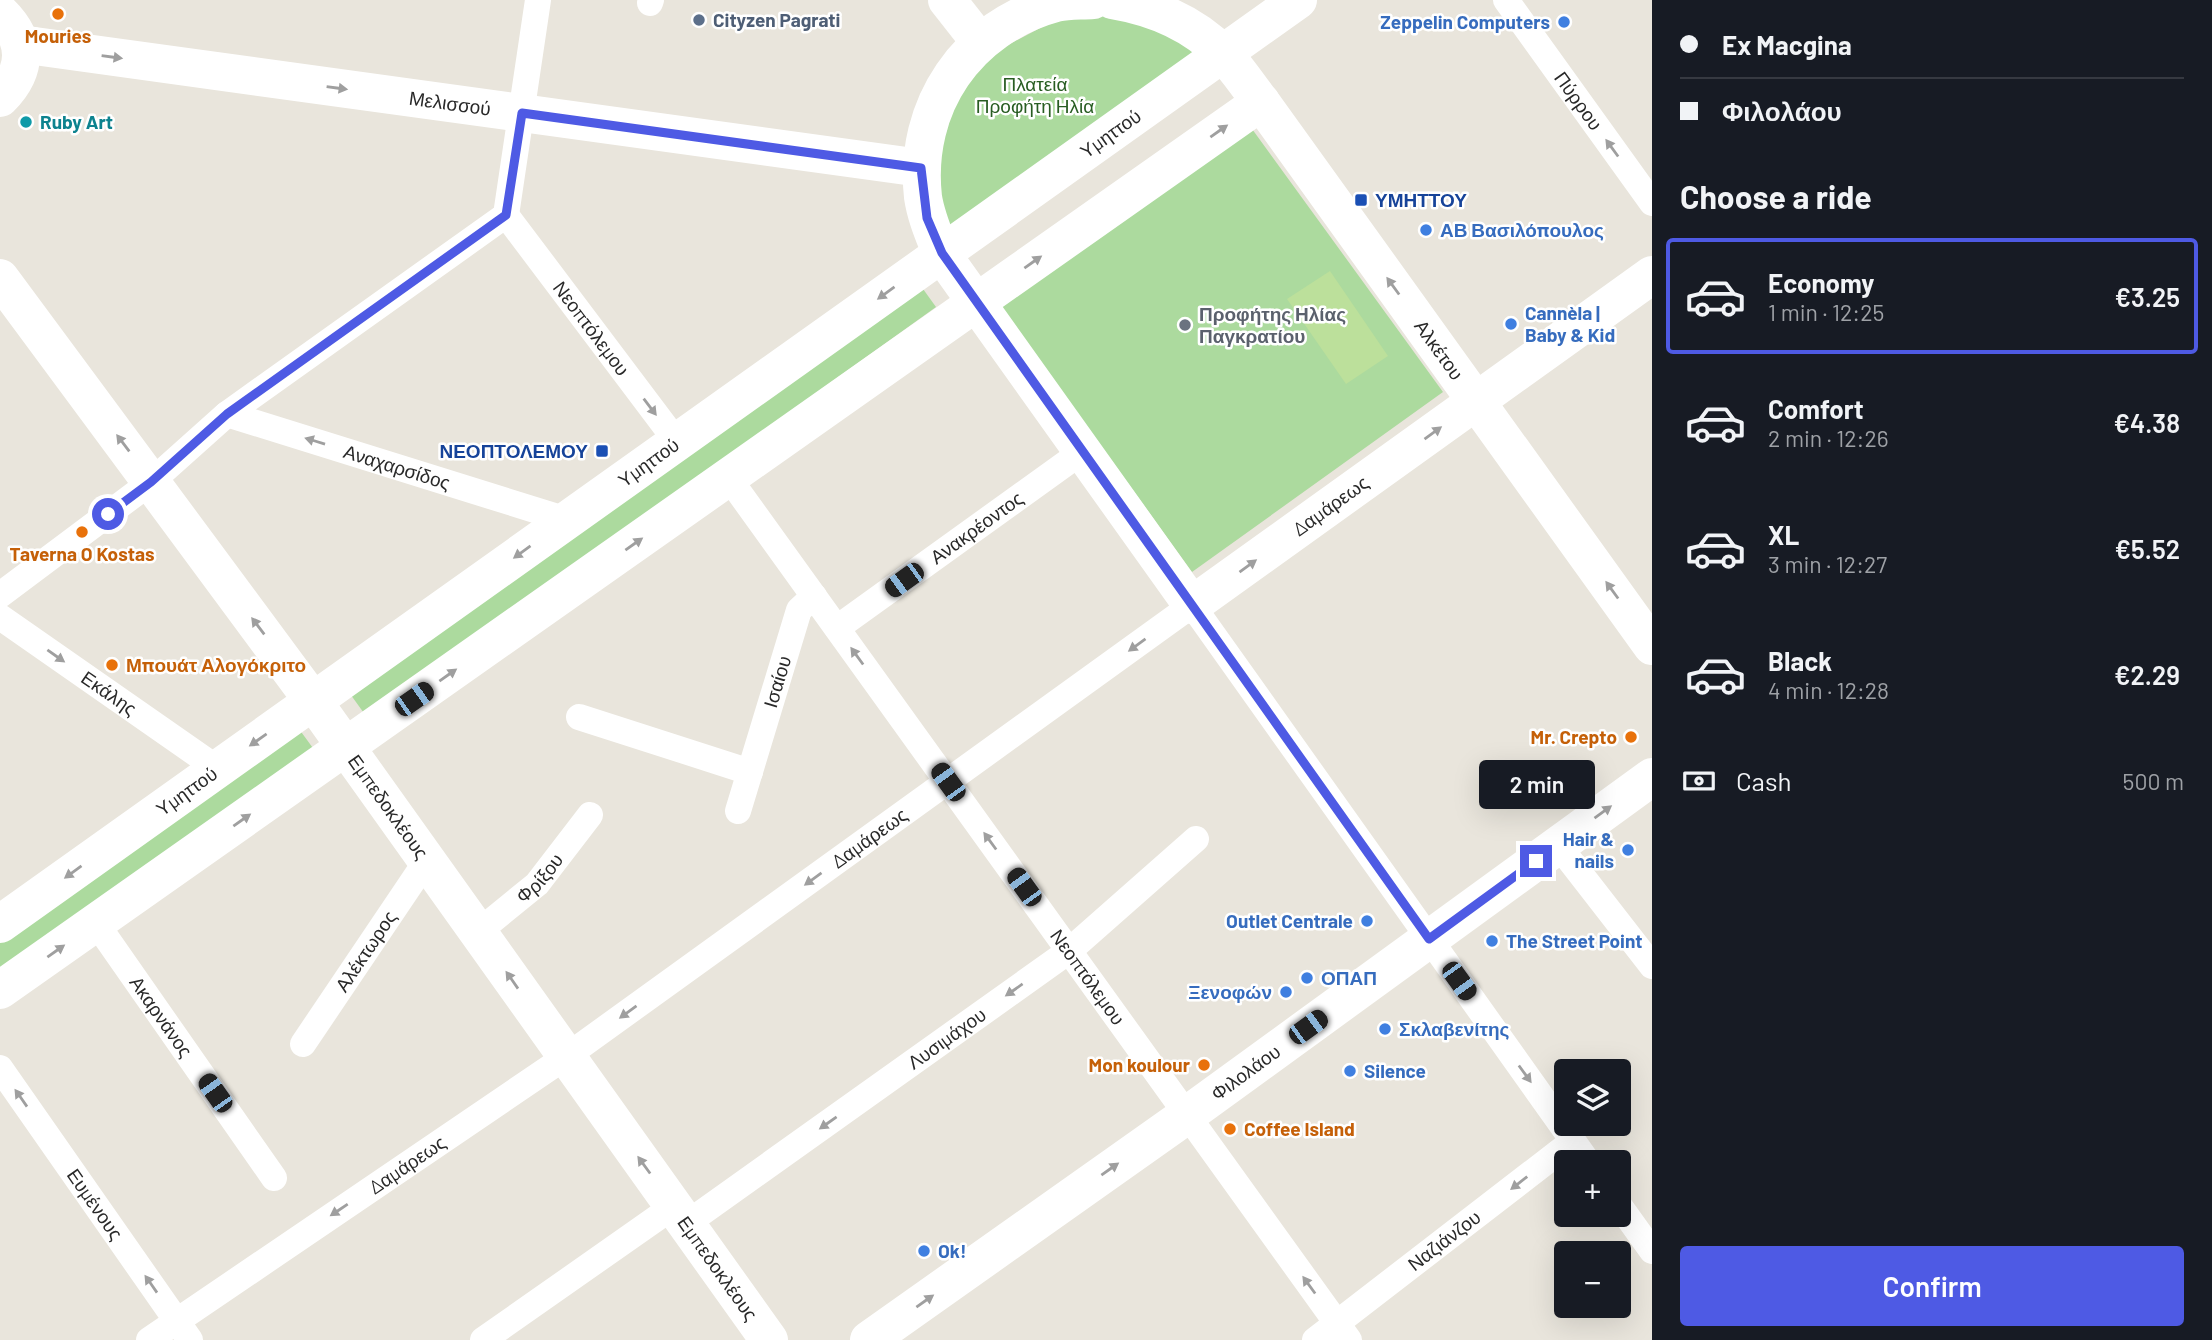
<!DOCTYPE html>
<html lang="en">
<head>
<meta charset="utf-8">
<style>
	:root { --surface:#171b24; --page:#20242c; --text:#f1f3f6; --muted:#9ea1a6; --line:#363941; --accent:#4e5ae4 }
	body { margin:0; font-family:Barlow,sans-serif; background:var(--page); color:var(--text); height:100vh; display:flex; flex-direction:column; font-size:26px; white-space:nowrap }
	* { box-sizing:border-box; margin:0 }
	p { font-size:23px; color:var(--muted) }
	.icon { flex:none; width:38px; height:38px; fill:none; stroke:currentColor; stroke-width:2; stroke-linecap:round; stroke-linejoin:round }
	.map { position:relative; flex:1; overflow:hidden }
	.drawer { display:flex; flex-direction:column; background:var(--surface); width:560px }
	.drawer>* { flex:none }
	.banner { display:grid; align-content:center; height:154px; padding:0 28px; background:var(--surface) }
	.buttons { position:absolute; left:1554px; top:1059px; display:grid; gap:14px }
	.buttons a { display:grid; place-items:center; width:77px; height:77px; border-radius:7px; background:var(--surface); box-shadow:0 7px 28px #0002; font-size:35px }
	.end { position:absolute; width:32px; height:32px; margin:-16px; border:9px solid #4e5ae4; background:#fff; box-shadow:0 0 0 4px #fff }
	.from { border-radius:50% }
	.bubble { position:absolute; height:49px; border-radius:7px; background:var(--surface); box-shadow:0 7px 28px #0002; font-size:23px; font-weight:600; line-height:49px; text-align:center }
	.car { position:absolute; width:21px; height:42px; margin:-21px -10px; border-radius:9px; box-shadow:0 0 5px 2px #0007; background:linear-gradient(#222 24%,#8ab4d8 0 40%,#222 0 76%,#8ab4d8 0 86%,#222 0) }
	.banner b { display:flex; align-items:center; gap:24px; height:66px; font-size:26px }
	.banner b+b { border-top:2px solid var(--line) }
	.banner i { width:18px; height:18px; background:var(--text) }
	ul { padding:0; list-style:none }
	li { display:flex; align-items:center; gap:21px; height:116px; margin:0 14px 10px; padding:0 14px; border:4px solid transparent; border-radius:7px }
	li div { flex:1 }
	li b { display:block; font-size:26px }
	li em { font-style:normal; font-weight:600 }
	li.active { border-color:var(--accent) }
	li>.icon { width:63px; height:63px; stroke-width:1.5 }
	h2 { padding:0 28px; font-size:32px; line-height:84px }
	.pay { display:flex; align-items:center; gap:18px; height:77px; padding:0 28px; font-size:26px }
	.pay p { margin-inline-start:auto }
	.primary-button { display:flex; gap:14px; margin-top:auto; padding:14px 28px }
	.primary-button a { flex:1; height:80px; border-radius:7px; background:var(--accent); color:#fff; font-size:28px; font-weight:600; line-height:80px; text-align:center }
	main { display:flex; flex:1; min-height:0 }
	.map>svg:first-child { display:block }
</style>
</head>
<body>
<main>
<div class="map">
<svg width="1652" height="1340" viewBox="0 0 1652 1340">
	<rect width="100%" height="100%" fill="#e9e5dc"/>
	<path fill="#acda9e" d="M1093 0 1223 54 963 238 927 218 951 75Z
		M1247 122 1443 392 1192 572 997 302Z
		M913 275 936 307 366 716 343 684Z
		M291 718 318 755 0 984V927Z"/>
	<path fill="#bce09b" d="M1330 271 1388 356 1346 384 1287 299Z"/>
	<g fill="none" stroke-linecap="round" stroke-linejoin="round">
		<g stroke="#fff" stroke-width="26">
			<path id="s1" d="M1506 0 1652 203"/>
			<path d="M650 3 651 0"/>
			<path id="s2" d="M506 215 677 442"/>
			<path d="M506 215 538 0"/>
			<path id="s3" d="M227 414 567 520"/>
			<path id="s4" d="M728 477 1349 1340"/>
			<path d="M0 595 151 482 227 414 506 215"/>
			<path id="s5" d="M0 617 218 769"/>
			<path id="s6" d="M837 628 1083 451"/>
			<path d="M579 717 750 772"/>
			<path id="s7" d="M738 811 799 610 814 596"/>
			<path d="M1558 845 1652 966"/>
			<path id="s8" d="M96 923 274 1178"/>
			<path id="s9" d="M478 932 537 884 590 815"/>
			<path id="s10" d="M303 1044 427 860"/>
			<path id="s11" d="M0 1068 190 1340"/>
			<path d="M1619 1205 1652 1251"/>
			<path id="s12" d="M686 1224 1069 951 1196 839"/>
			<path id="s13" d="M149 1340 567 1056 1192 605 1588 1162"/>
			<path d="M483 1340 674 1206"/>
			<path id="s14" d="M1315 1340 1573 1141"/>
		</g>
		<g stroke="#fff" stroke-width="38">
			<path d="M947 0 980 42"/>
			<path id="s15" d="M1093 0C1081 1 1067 0 1056 3 967 27 913 106 923 197 926 217 934 235 941 253L1192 605 1652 275"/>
			<path id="s16" d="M1112 0C1154 7 1193 23 1223 54 1237 68 1248 86 1261 102L1652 646"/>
			<path d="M0 13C28 40 28 70 0 98"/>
			<path id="s17" d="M20 44 921 168"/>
			<path id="s18" d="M0 278 313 701 769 1340"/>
			<path id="s19" d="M0 924 1298 0"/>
			<path d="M0 990 1261 102"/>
			<path id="s20" d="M869 1340 1187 1115 1652 777"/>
		</g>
	</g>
	<defs><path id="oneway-solid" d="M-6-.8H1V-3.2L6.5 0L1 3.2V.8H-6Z" transform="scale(1.75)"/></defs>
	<g fill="#9f9f9f">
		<use href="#oneway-solid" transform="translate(112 57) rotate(8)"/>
		<use href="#oneway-solid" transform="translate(337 88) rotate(8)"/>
		<use href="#oneway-solid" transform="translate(1219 131) rotate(-35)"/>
		<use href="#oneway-solid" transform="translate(1612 148) rotate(-126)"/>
		<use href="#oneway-solid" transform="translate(1033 262) rotate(-35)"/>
		<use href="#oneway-solid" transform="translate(1393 286) rotate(-126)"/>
		<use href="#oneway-solid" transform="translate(886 293) rotate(144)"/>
		<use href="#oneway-solid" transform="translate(650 407) rotate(53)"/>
		<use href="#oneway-solid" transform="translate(1433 433) rotate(-36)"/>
		<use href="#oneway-solid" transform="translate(315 441) rotate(-163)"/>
		<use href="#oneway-solid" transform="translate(123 443) rotate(-127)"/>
		<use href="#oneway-solid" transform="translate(634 544) rotate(-35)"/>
		<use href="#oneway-solid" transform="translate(522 552) rotate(144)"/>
		<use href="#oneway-solid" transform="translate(1248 566) rotate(-36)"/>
		<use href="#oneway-solid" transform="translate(1612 590) rotate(-126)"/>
		<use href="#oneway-solid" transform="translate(258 626) rotate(-127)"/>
		<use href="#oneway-solid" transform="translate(1137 645) rotate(144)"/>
		<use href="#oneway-solid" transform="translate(56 656) rotate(35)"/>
		<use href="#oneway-solid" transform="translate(857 656) rotate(-126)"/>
		<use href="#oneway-solid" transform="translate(448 675) rotate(-35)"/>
		<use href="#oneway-solid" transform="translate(258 740) rotate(145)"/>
		<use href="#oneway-solid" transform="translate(1603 812) rotate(-36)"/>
		<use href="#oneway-solid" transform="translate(242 820) rotate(-35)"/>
		<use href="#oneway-solid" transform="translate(990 841) rotate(-126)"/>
		<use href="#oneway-solid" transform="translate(73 872) rotate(144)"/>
		<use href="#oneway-solid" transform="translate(813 879) rotate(144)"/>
		<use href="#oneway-solid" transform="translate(56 951) rotate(-35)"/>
		<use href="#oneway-solid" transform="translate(512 980) rotate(-125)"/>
		<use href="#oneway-solid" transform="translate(1014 990) rotate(145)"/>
		<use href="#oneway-solid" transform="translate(628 1012) rotate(144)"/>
		<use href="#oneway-solid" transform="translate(1525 1074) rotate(54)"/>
		<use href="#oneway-solid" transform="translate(21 1098) rotate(-125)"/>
		<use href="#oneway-solid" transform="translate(828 1123) rotate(145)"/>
		<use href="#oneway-solid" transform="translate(644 1165) rotate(-126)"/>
		<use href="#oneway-solid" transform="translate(1110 1169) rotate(-35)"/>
		<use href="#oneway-solid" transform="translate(1519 1183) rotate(142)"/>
		<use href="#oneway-solid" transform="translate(339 1210) rotate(146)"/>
		<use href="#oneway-solid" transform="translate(151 1284) rotate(-125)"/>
		<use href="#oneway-solid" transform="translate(1309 1285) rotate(-126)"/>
		<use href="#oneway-solid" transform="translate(925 1301) rotate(-35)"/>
	</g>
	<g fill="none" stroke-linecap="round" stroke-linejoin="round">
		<path stroke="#4e5ae4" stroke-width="9" d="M108 514 151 482 227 414 506 215 522 113 921 168 927 218 942 253 1429 939 1536 861"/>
	</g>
	<g fill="#e8710a" stroke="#fff" stroke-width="2.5">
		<circle cx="58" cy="14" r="7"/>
		<circle cx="82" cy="532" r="7"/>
		<circle cx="112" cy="665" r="7"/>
		<circle cx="1631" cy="737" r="7"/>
		<circle cx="1204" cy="1065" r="7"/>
		<circle cx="1230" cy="1129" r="7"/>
	</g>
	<circle fill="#5c6f8a" stroke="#fff" stroke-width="2.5" cx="699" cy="20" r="7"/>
	<g fill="#3f7fe0" stroke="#fff" stroke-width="2.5">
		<circle cx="1564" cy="22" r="7"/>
		<circle cx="1426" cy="230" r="7"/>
		<circle cx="1511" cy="324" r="7"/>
		<circle cx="1628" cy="850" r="7"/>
		<circle cx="1367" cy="921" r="7"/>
		<circle cx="1492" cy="941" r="7"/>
		<circle cx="1307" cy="978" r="7"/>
		<circle cx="1286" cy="992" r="7"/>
		<circle cx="1385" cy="1029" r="7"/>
		<circle cx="1350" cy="1071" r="7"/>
		<circle cx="924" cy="1251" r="7"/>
	</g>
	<circle fill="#0f9aa8" stroke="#fff" stroke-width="2.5" cx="26" cy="122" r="7"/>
	<g fill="#1a4fb4" stroke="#fff" stroke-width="2.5">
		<rect x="1354" y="193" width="14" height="14" rx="3.5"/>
		<rect x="595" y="444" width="14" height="14" rx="3.5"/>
	</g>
	<circle fill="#6b7280" stroke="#fff" stroke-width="2.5" cx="1185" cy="325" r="7"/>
	<g text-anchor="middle" stroke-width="5" stroke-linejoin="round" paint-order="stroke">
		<g font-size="19" font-weight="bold" fill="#4e5e75" stroke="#fff" text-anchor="start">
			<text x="713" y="27">Cityzen Pagrati</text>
		</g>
		<g font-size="19" font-weight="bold" fill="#366cbe" stroke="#fff" text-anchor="start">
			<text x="1550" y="29" text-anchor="end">Zeppelin Computers</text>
			<text x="1440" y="237">ΑΒ Βασιλόπουλος</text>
			<text x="1525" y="320">Cannèla |<tspan x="1525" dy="22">Baby &amp; Kid</tspan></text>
			<text x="1614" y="846" text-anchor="end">Hair &amp;<tspan x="1614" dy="22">nails</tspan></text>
			<text x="1353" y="928" text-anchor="end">Outlet Centrale</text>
			<text x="1506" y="948">The Street Point</text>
			<text x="1321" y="985">ΟΠΑΠ</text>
			<text x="1272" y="999" text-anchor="end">Ξενοφών</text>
			<text x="1399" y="1036">Σκλαβενίτης</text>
			<text x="1364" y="1078">Silence</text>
			<text x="938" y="1258">Ok!</text>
		</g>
		<g font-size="19" font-weight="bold" fill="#c56008" stroke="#fff">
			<text x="58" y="43">Mouries</text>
			<text x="82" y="561">Taverna O Kostas</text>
			<text x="126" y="672" text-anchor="start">Μπουάτ Αλογόκριτο</text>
			<text x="1617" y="744" text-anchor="end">Mr. Crepto</text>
			<text x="1190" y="1072" text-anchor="end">Mon koulour</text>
			<text x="1244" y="1136" text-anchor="start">Coffee Island</text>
		</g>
		<g font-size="19" fill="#285d22" stroke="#fff">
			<text x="1035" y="91">Πλατεία<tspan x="1035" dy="22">Προφήτη Ηλία</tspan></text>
		</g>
		<g font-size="19" fill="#292929" stroke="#fff">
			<text dy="7" stroke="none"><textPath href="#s1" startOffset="124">Πύρρου</textPath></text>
			<text dy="7" stroke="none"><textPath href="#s17" startOffset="434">Μελισσού</textPath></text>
			<text dy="7" stroke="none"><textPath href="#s19" startOffset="1363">Υμηττού</textPath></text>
			<text dy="7" stroke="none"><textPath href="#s2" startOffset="142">Νεοπτόλεμου</textPath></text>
			<text dy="7" stroke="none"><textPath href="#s16" startOffset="492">Αλκέτου</textPath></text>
			<text dy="7" stroke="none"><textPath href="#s19" startOffset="796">Υμηττού</textPath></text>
			<text dy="7" stroke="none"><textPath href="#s3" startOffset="178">Αναχαρσίδος</textPath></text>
			<text dy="7" stroke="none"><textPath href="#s15" startOffset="956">Δαμάρεως</textPath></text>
			<text dy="7" stroke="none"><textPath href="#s6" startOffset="172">Ανακρέοντος</textPath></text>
			<text dy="7" stroke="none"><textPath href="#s7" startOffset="135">Ισαίου</textPath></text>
			<text dy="7" stroke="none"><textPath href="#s5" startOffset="133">Εκάλης</textPath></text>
			<text dy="7" stroke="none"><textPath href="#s19" startOffset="229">Υμηττού</textPath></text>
			<text dy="7" stroke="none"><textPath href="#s18" startOffset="656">Εμπεδοκλέους</textPath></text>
			<text dy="7" stroke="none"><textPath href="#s13" startOffset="878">Δαμάρεως</textPath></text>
			<text dy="7" stroke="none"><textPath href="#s9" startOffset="82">Φρίξου</textPath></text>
			<text dy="7" stroke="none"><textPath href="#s10" startOffset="112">Αλέκτωρος</textPath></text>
			<text dy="7" stroke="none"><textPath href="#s4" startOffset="616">Νεοπτόλεμου</textPath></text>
			<text dy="7" stroke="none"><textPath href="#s8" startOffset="114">Ακαρνάνος</textPath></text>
			<text dy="7" stroke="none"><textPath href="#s12" startOffset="320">Λυσιμάχου</textPath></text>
			<text dy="7" stroke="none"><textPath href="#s20" startOffset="462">Φιλολάου</textPath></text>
			<text dy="7" stroke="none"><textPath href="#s13" startOffset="312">Δαμάρεως</textPath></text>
			<text dy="7" stroke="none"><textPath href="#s11" startOffset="166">Ευμένους</textPath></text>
			<text dy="7" stroke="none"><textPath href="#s14" startOffset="163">Ναζιάνζου</textPath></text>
			<text dy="7" stroke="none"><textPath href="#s18" startOffset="1223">Εμπεδοκλέους</textPath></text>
		</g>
		<g font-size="19" font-weight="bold" fill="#0d838f" stroke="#fff" text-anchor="start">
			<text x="40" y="129">Ruby Art</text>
		</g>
		<g font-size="19" font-weight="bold" fill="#164399" stroke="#fff" text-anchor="start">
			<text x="1375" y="207">ΥΜΗΤΤΟΥ</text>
			<text x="588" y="458" text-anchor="end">ΝΕΟΠΤΟΛΕΜΟΥ</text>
		</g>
		<g font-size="19" font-weight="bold" fill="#5b616d" stroke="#fff" text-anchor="start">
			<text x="1199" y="321">Προφήτης Ηλίας<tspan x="1199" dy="22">Παγκρατίου</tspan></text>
		</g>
	</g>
</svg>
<div class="buttons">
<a><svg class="icon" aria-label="layers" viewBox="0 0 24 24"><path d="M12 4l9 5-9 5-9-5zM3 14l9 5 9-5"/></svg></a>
<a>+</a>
<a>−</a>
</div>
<i class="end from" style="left:108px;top:514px"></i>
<i class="end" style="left:1536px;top:861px"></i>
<div class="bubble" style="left:1479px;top:760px;width:116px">2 min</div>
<i class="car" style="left:904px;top:580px;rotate:234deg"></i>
<i class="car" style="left:414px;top:699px;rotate:55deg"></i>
<i class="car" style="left:948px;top:782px;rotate:324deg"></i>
<i class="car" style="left:1024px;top:887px;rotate:324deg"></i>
<i class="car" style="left:1459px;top:981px;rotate:144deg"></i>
<i class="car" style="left:1308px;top:1027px;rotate:54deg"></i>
<i class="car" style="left:215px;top:1093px;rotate:325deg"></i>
</div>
<section class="drawer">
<div class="banner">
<b><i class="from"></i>Ex Macgina</b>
<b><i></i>Φιλολάου</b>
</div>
<h2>Choose a ride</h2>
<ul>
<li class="active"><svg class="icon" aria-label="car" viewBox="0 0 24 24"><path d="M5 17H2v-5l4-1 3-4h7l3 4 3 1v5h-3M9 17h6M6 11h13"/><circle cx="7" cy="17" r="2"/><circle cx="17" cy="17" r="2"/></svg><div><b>Economy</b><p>1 min · 12:25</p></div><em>€3.25</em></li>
<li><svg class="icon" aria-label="car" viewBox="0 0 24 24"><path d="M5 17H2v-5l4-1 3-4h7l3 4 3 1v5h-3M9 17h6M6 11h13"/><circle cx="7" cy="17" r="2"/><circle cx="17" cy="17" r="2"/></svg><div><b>Comfort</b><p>2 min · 12:26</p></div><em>€4.38</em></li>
<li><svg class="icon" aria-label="car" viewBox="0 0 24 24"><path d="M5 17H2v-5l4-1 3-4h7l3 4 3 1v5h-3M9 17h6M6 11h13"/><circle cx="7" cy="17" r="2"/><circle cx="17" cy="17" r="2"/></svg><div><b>XL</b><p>3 min · 12:27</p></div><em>€5.52</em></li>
<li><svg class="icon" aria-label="car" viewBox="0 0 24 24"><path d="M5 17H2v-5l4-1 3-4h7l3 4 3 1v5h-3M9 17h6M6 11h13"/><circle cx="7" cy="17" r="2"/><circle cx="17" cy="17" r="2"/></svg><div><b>Black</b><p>4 min · 12:28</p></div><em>€2.29</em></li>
</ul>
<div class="pay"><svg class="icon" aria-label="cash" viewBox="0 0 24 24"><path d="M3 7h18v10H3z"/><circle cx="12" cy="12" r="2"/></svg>Cash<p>500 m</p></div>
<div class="primary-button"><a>Confirm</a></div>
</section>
</main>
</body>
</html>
